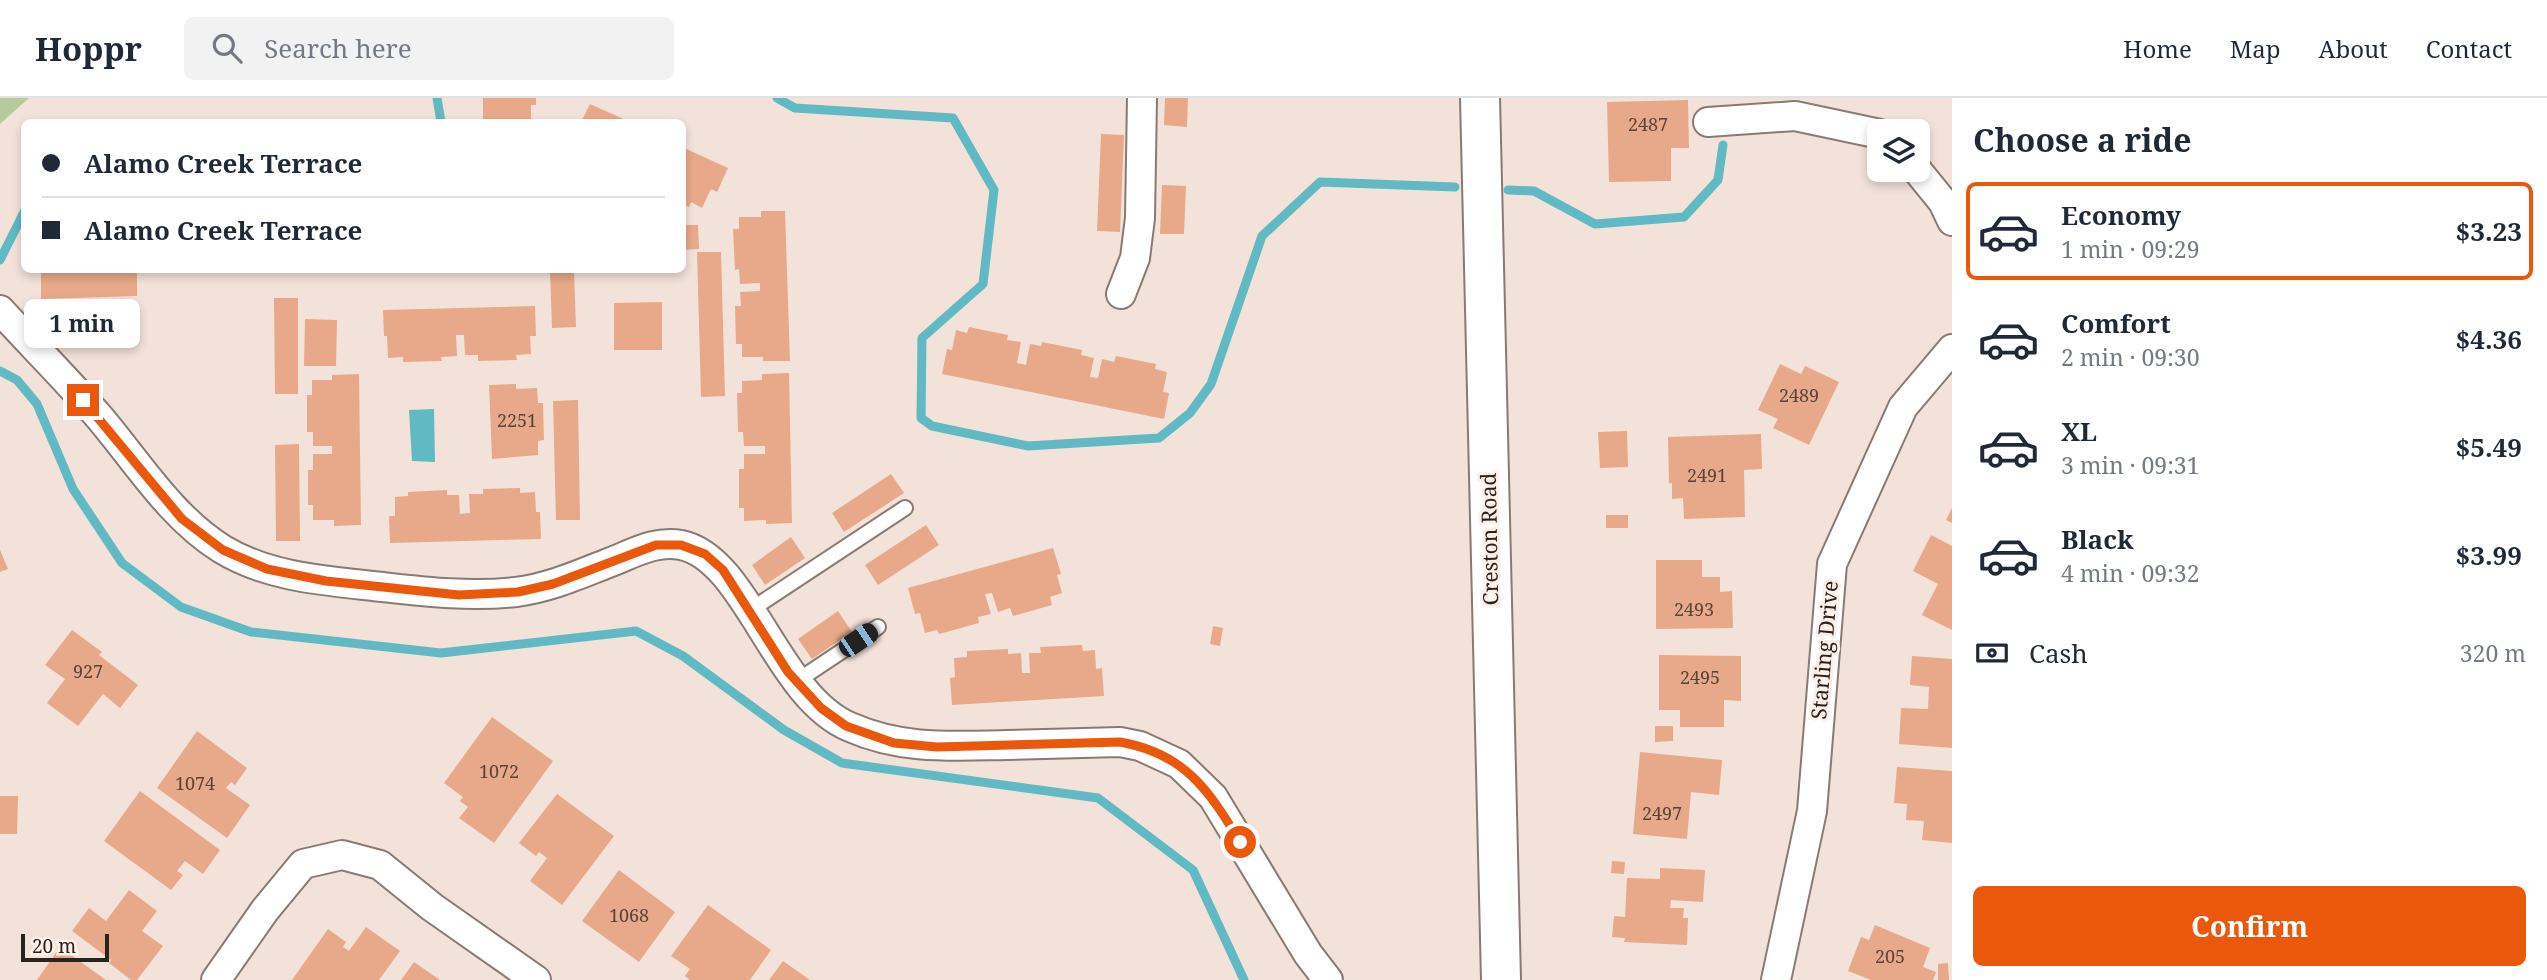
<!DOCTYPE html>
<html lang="en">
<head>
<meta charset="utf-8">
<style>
	:root { --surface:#fff; --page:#f2f2f3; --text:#1f2937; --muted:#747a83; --line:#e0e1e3; --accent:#ea580c }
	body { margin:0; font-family:"Noto Serif",serif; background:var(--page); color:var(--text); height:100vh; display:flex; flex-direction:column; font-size:26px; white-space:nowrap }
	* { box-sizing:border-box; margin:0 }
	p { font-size:23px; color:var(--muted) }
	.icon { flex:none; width:38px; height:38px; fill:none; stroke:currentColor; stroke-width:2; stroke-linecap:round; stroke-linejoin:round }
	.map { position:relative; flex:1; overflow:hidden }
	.panel { display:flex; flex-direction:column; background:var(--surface); width:595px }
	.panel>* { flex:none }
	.top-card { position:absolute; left:21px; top:21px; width:665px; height:154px; border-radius:10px; box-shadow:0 4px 10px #0003; display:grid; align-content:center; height:154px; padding:0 21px; background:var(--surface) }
	.buttons { position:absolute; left:1867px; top:21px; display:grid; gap:14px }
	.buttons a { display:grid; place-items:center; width:63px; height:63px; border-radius:10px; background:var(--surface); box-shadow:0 4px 10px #0003; font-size:35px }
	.scale { position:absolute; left:21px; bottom:18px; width:88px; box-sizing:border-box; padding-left:7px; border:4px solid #292320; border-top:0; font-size:19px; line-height:24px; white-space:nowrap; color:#292320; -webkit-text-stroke:5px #fef0e9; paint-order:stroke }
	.end { position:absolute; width:32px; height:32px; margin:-16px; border:9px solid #ea580c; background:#fff; box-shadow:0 0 0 4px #fff }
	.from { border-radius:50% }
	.bubble { position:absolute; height:49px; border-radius:10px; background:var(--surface); box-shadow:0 4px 10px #0003; font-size:23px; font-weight:700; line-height:49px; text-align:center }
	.car { position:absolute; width:21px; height:42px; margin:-21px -10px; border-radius:9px; box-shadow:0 0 5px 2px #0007; background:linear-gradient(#222 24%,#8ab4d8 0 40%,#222 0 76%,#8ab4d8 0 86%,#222 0) }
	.top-card b { display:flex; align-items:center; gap:24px; height:66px; font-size:26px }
	.top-card b+b { border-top:2px solid var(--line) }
	.top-card i { width:18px; height:18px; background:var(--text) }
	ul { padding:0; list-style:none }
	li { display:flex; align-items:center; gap:21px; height:98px; margin:0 14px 10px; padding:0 7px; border:4px solid transparent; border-radius:10px }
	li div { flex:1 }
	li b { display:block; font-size:26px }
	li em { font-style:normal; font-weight:700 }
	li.on { border-color:var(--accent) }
	li>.icon { width:63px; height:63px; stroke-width:1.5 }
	h2 { padding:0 21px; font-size:32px; line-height:84px }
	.pay { display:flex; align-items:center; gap:18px; height:77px; padding:0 21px; font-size:26px }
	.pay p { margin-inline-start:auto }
	.action { display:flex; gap:14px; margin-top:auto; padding:14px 21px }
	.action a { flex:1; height:80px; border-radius:10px; background:var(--accent); color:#fff; font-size:28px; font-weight:700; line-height:80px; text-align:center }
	header { display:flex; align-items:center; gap:42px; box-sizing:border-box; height:98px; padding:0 35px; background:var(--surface); border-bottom:2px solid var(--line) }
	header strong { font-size:33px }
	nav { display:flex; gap:38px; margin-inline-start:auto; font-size:24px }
	.search { width:490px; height:63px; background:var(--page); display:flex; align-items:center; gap:18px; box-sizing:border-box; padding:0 24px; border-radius:10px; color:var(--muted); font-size:26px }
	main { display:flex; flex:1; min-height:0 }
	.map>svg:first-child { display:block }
</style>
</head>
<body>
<header>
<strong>Hoppr</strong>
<div class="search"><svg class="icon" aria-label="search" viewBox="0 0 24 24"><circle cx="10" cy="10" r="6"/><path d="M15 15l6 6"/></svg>Search here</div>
<nav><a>Home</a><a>Map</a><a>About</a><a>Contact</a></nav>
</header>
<main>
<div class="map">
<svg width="1952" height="882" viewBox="0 0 1952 882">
	<rect width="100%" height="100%" fill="#f3e2da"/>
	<path fill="#b6cb9c" d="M0 0H29L0 26Z"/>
	<path fill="#60b9c3" d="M434 311 435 364 412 363 409 312Z"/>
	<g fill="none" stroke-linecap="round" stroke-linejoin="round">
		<path stroke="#60b9c3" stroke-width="9" d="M437 0 441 24
			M777 0 795 10 953 20 994 92 983 186 922 240 921 320 932 328 1028 348 1159 340 1190 315 1211 286 1262 138 1320 84 1455 89
			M1508 92 1534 93 1595 126 1684 119 1718 82 1723 47
			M0 162 24 114
			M0 273 17 282 37 306 73 391 122 465 181 509 251 534 441 555 636 533 683 558 784 632 842 665 1098 700 1193 772 1244 882"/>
	</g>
	<path fill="#e7a989" d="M483 0H536V7H531V21H510V24H483Z
		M1165 0H1188L1187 29 1164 27Z
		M1688 2 1689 50H1671V83L1609 84 1607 4Z
		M590 6 630 24H581Z
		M1101 36 1124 37 1120 134 1097 133Z
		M682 49 728 70 717 94 711 91 702 110 691 104 689 109 682 106Z
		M1162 87 1186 88 1184 136H1160Z
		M761 113H785L790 263H763V259H742V246H736L735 208H741L740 194 760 193V185L740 186 739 171 735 172 733 131H739V119H761Z
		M682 127H698L699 151 682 152Z
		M697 154H721L725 298 701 299Z
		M137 172V198L41 201V174Z
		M488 172H514V174L488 175Z
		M550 172H574L576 229 552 230Z
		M274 200H298V296H275Z
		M662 204V252H614V205Z
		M535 208 536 238H530L531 256 516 257 517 262 478 263V257H465L464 237H456L457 258 441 259 442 263 403 264V259L388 260 387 238H384L383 212Z
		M305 221 337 222 336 268H304Z
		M969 229 1008 237 1007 242 1021 244 1017 265 1026 267 1030 246 1041 248 1042 244 1082 252 1081 257 1094 260 1090 279 1098 280 1102 261 1114 264 1116 258 1156 266 1155 271 1167 274 1163 294 1169 295 1164 321 942 276 947 251 952 252 956 232 967 235Z
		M1780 266 1801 276 1805 268 1839 284 1809 347 1773 330 1778 321 1758 312Z
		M789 275 792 425 766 426V422L744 423V410H739V371H744V356H765V348H744L743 334H738L737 295H742V283L762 282V276Z
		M359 276 361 427 334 428V422H313V407H308V372H313V356H332V348H313V334H307V297H312V282H332V277Z
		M516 286V291L537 290 538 305H543L544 342 538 343V357L492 361 489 287Z
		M578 302 580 422H556L553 303Z
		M1627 333 1628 369 1600 370 1598 334Z
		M1761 336 1762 371 1744 372 1745 419 1684 421 1683 400 1672 401V385H1669L1668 339Z
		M299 346 300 443H276L275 347Z
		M891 376 904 395 844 434 832 415Z
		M520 390V395L535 394 536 414H540L541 441 390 445 389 418H395V399L408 398V394L447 392V397H459L460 416 470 415 469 396H483V391Z
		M1952 410V425L1946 422Z
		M1606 417H1628V430H1606Z
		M926 427 939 447 878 487 865 467Z
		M1931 437 1952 448V532L1922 517 1938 486 1913 473Z
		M791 439 805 460 765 487 752 467Z
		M1053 450 1061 476 1057 477 1062 495 1050 499 1052 507 1013 518 1010 510 998 514 992 495 985 496 991 516 978 519 979 525 939 536 937 532 925 535 920 515 915 516 908 490Z
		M0 452 8 471 0 474Z
		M1656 462H1702V479H1720V494L1732 493 1733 530 1656 531Z
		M838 513 852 534 812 561 798 541Z
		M1213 528 1223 530 1220 548 1210 546Z
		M72 532 102 554 99 557 138 587 120 610 103 596 78 628 47 605 65 581 45 567Z
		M1082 547 1083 553 1095 552 1096 571 1102 570 1104 598 952 607 950 580 955 579 954 560 967 559V553L1008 551V556L1021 555 1022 575H1030L1029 555H1041L1040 549Z
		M1659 557 1741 558V603L1724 602V629H1680V612H1659Z
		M1912 558 1952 561V650L1899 646 1901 610 1928 611 1929 589 1910 587Z
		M492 619 553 663 494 745 459 720 468 709 460 703 463 699 444 685Z
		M1655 628H1673V643L1655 644Z
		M197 633 247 670 235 687 231 684 226 690 250 707 227 740 157 690Z
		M1640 654 1722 662 1719 697 1691 694 1687 741 1633 736Z
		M1897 669 1952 673V745L1922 742 1924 723 1906 722 1907 706 1894 705Z
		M140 693 220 752 203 776 185 763 177 773 183 777 171 792 104 743Z
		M557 696 614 738 562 807 530 783 547 760 539 754 536 758 519 745Z
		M0 698H18L17 736H0Z
		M1612 763 1625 764 1624 776 1611 775Z
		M1660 770 1705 772 1703 804 1671 802 1670 810H1684L1683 820H1688L1687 847 1624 844 1625 840 1612 839 1614 818 1625 819 1627 780 1660 781Z
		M619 772 675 814 639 864 582 823Z
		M129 792 157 813 142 833 163 848 137 882H131L109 865 111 862 72 833 89 810 106 823Z
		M708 807 771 852 750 882H690L685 878 690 871 671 858Z
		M1875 827 1930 850 1923 869 1936 874 1933 882H1871L1848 873 1861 839 1869 842Z
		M366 829 400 853 379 882H292L328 831 346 844 343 849 349 853Z
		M60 849 106 882H37Z
		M783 863 810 882H769Z
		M414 864 440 882H401Z
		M1948 865 1949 882H1938V866Z"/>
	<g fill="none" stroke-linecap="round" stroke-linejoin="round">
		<g stroke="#897a72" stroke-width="18">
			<path id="lane" d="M749 513 905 410
				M797 583 878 529"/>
		</g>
		<g stroke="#897a72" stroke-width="32">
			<path id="street" d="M1708 24 1795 18 1880 36
				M1917 72 1943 104 1952 123
				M1121 196 1135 160 1140 120 1142 0
				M0 212C33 248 68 283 100 320 138 365 171 419 222 451 269 480 329 483 383 489 428 494 471 499 516 494 549 490 580 476 611 464 634 455 656 442 681 447 747 460 776 598 850 629 902 652 951 648 1007 647 1045 646 1083 645 1120 644L1140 648 1179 666 1213 699 1308 856 1328 882
				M216 882 265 812 303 766 342 757 380 767 432 809 536 882
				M1776 882 1812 713 1832 466 1903 309 1952 251"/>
		</g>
		<g stroke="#897a72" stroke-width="42">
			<path id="secondary" d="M1480 0 1501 882"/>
		</g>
		<use href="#lane" stroke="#fff" stroke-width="14"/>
		<use href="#street" stroke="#fff" stroke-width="28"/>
		<use href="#secondary" stroke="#fff" stroke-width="38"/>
	</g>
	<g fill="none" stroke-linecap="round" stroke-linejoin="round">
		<path stroke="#ea580c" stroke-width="9" d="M83 302 182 421 223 452 267 471 326 483 459 497 498 495 518 494 553 486 656 447H681L705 456 723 472 788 574 821 610 846 628 894 645 937 649 1120 644C1184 655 1209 692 1240 744"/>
	</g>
	<g text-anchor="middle" stroke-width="6" stroke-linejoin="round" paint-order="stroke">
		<g font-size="18" fill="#58443a">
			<text x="1648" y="33">2487</text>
			<text x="1799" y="304">2489</text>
			<text x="517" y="329">2251</text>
			<text x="1707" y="384">2491</text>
			<text x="1694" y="518">2493</text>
			<text x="88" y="580">927</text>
			<text x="1700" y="586">2495</text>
			<text x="499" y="680">1072</text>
			<text x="195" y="692">1074</text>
			<text x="1662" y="722">2497</text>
			<text x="629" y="824">1068</text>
			<text x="1890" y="865">205</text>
		</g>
		<g font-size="21" fill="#292320" stroke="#fef0e9">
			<text transform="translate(1490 441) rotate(-91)" y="7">Creston Road</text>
			<text transform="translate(1825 552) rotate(-85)" y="7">Starling Drive</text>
		</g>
	</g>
</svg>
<div class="buttons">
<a><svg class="icon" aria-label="layers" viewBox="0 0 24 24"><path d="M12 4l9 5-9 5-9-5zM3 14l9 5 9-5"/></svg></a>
</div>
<div class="scale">20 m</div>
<i class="end from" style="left:1240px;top:744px"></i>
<i class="end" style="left:83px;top:302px"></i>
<div class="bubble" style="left:24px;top:201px;width:116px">1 min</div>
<i class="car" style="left:858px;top:542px;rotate:56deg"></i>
<div class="top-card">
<b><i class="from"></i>Alamo Creek Terrace</b>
<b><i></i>Alamo Creek Terrace</b>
</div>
</div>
<section class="panel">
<h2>Choose a ride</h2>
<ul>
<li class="on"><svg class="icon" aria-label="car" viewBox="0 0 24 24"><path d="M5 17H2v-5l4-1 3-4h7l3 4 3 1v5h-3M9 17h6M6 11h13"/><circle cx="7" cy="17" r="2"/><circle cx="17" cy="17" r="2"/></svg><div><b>Economy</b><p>1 min · 09:29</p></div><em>$3.23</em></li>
<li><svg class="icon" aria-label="car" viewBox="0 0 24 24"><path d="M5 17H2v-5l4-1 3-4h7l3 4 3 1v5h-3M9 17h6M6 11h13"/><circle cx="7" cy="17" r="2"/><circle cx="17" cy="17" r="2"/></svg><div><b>Comfort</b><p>2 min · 09:30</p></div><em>$4.36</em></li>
<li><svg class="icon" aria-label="car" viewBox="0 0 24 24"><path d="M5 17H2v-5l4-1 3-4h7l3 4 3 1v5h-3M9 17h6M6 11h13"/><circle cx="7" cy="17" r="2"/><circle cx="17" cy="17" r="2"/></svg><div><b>XL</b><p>3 min · 09:31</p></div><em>$5.49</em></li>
<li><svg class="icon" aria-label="car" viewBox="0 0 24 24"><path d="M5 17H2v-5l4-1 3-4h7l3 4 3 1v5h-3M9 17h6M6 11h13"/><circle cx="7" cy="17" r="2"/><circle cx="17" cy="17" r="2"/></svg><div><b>Black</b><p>4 min · 09:32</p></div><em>$3.99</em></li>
</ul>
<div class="pay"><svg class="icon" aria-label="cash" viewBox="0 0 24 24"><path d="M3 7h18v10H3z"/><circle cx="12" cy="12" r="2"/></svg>Cash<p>320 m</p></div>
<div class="action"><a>Confirm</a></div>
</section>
</main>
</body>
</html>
